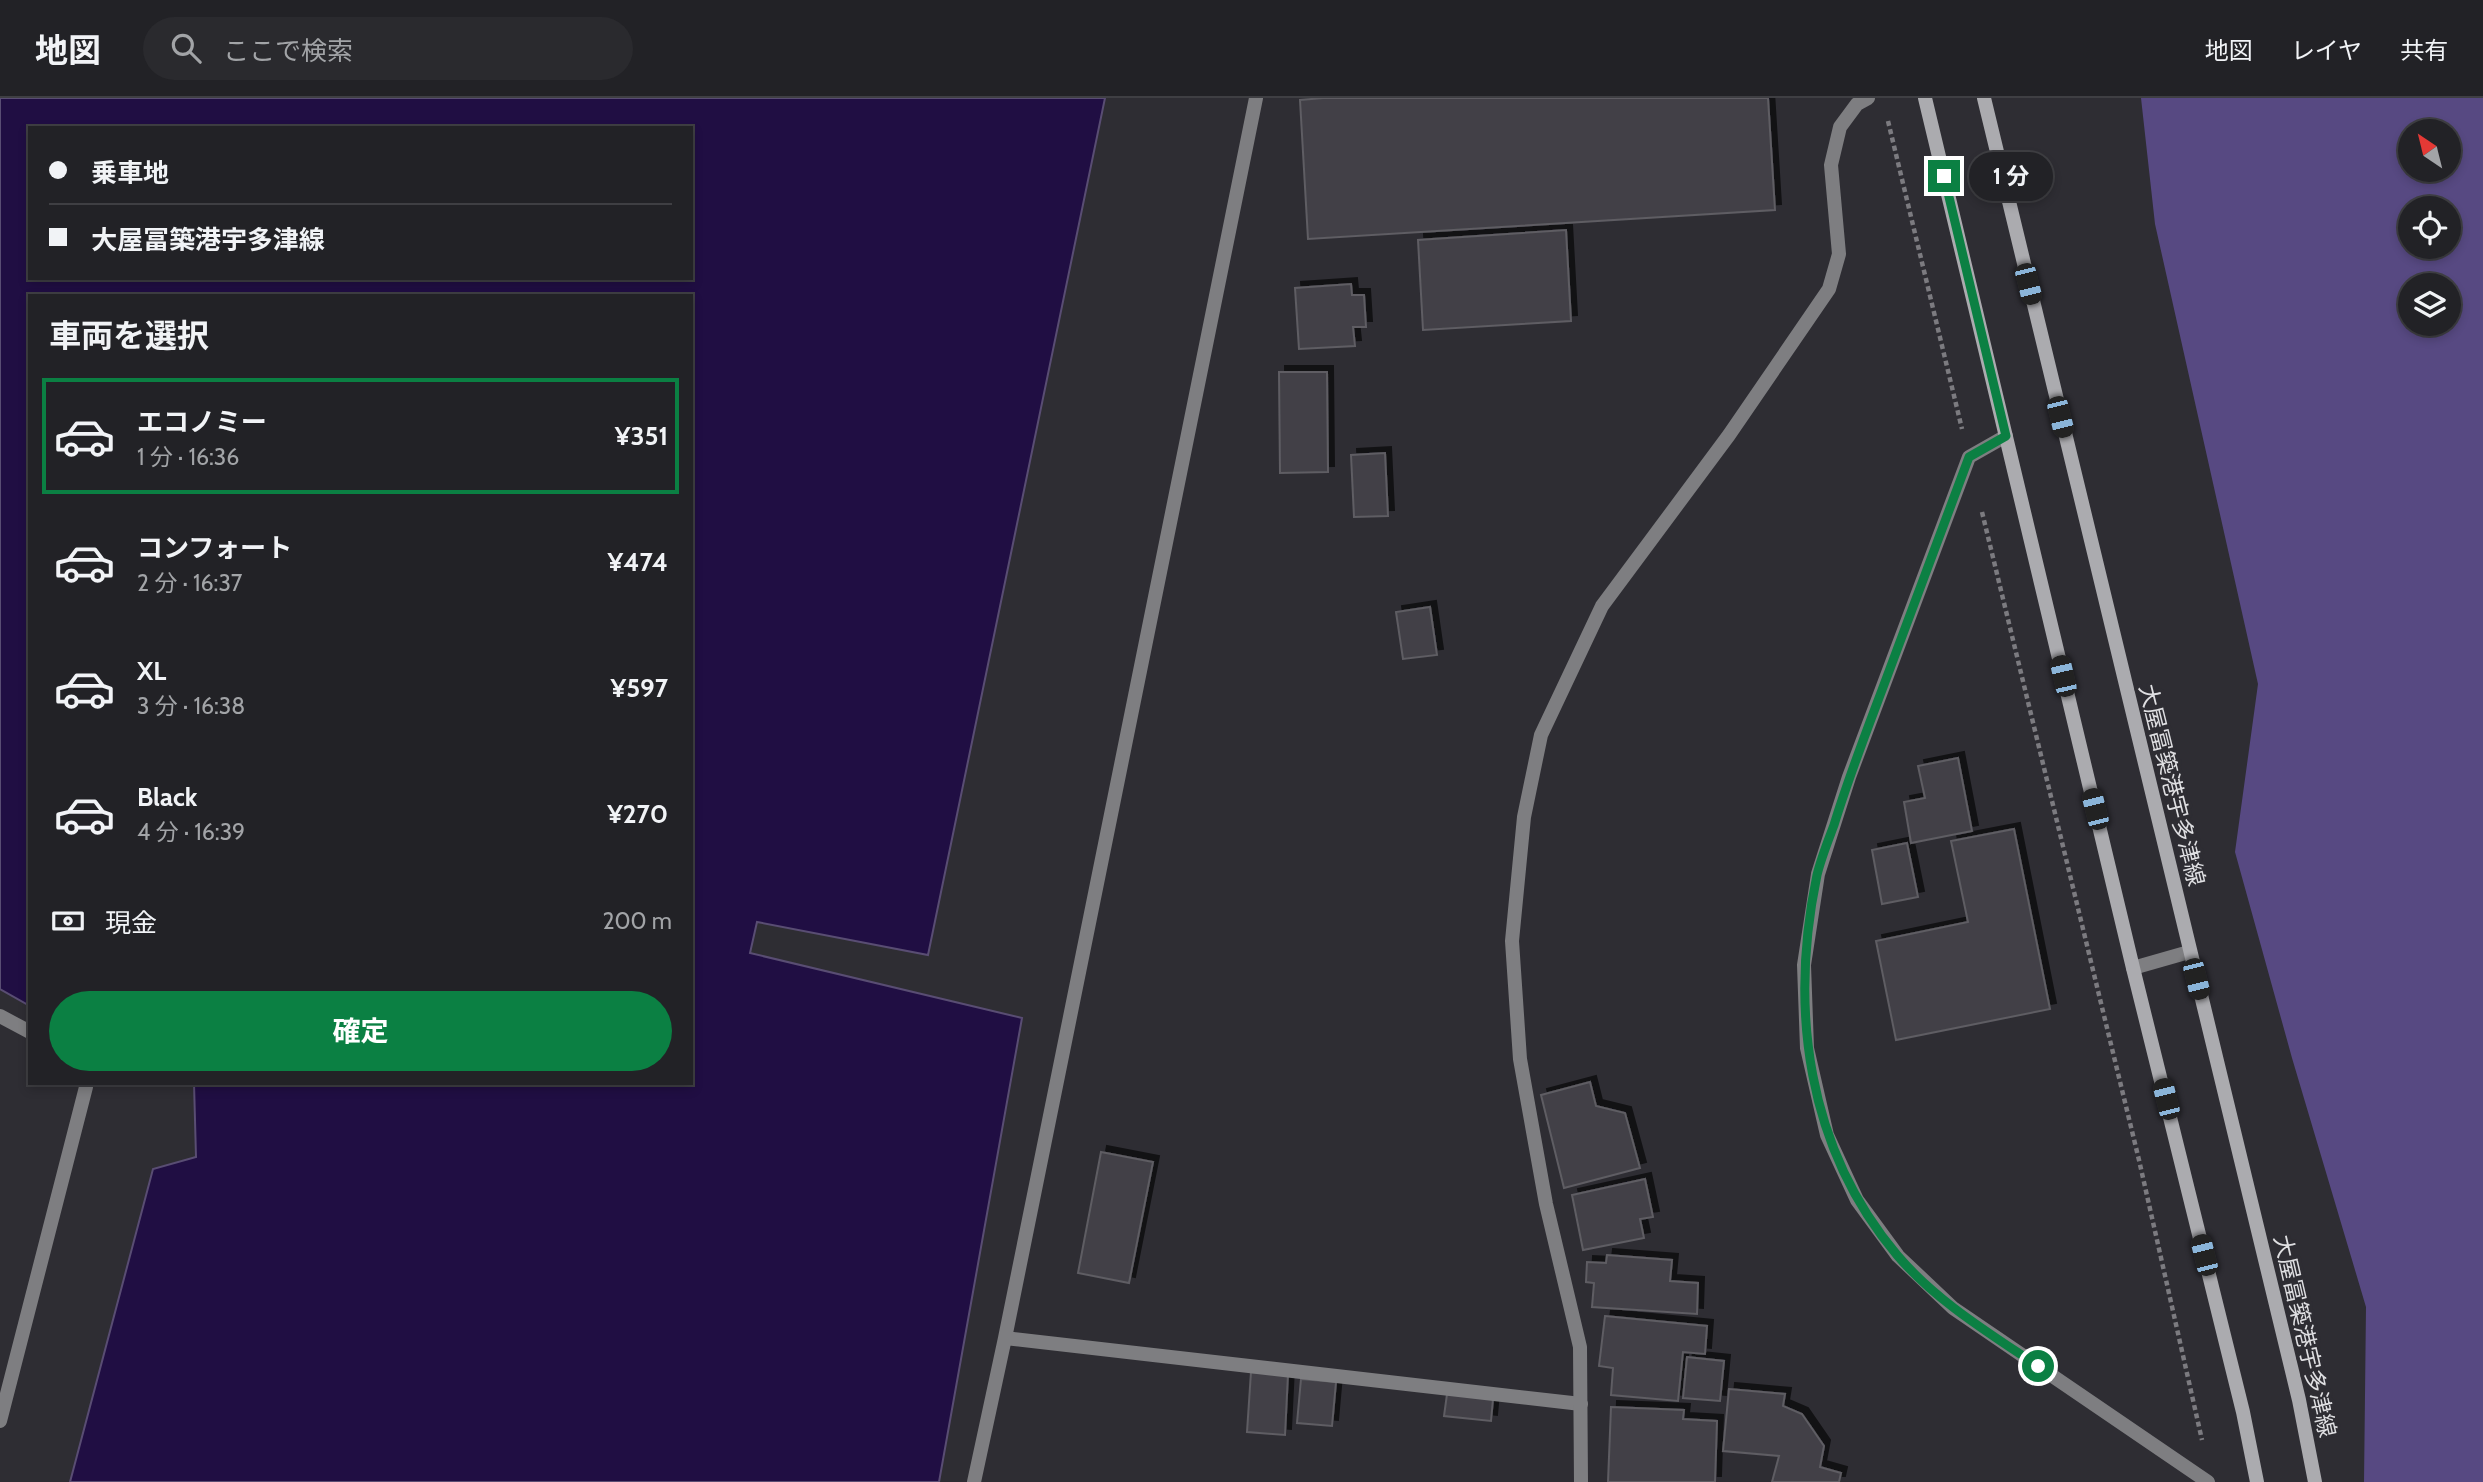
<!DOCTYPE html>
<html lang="ja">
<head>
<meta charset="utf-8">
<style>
	:root { --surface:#222226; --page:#2a2a2e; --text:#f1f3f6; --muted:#a2a4a7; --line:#3f3f43; --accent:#0b8043 }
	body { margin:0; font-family:Cabin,"Noto Sans JP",sans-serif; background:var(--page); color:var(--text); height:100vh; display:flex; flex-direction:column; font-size:26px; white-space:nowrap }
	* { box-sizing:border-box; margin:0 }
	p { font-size:23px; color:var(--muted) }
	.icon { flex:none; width:38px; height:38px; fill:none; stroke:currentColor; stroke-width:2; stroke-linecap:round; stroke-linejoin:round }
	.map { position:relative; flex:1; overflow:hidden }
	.sheet { position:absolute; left:28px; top:196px; width:665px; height:791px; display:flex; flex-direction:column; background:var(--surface); border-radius:0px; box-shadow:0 4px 10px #0003,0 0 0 2px var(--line) }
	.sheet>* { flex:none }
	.hud { position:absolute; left:28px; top:28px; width:665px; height:154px; border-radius:0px; box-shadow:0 4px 10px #0003,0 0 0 2px var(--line); display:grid; align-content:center; height:154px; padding:0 21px; background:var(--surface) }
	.needle { width:46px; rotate:325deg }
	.tools { position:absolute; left:2398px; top:21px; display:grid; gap:14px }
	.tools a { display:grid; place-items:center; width:63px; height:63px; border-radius:50%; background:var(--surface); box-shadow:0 4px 10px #0003,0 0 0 2px var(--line); font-size:35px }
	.end { position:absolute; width:32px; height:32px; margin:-16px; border:9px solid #0b8043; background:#fff; box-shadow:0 0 0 4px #fff }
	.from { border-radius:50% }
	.bubble { position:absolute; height:49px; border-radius:24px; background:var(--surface); box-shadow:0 4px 10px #0003,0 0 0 2px var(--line); font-size:23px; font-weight:700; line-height:49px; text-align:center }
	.car { position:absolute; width:21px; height:42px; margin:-21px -10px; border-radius:9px; box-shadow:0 0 5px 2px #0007; background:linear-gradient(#222 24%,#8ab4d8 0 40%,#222 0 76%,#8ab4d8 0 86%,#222 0) }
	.hud b { display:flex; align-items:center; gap:24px; height:66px; font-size:26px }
	.hud b+b { border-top:2px solid var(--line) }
	.hud i { width:18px; height:18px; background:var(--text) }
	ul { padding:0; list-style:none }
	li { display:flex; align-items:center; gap:21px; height:116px; margin:0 14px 10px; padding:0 7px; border:4px solid transparent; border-radius:0px }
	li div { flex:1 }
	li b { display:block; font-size:26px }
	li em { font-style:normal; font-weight:700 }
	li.on { border-color:var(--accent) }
	li>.icon { width:63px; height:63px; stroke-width:1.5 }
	h2 { padding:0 21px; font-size:32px; line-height:84px }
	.pay { display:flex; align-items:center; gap:18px; height:77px; padding:0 21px; font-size:26px }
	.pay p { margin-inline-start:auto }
	.cta { display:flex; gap:14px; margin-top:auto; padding:14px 21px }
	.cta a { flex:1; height:80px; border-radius:42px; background:var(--accent); color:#fff; font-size:28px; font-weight:700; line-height:80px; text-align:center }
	header { display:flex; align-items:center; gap:42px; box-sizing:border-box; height:98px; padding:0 35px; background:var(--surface); border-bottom:2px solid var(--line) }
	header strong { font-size:33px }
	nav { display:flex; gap:38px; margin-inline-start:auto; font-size:24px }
	.search { width:490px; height:63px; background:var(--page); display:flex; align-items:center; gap:18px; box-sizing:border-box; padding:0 24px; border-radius:38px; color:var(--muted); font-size:26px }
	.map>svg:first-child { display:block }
</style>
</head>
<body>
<header>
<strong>地図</strong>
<div class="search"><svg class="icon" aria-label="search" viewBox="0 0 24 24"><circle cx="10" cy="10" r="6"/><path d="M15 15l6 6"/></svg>ここで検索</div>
<nav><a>地図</a><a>レイヤ</a><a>共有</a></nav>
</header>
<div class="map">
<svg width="2483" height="1384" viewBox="0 0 2483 1384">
	<defs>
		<filter id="shadow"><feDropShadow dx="6" dy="-6" stdDeviation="0" flood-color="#0009"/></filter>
	</defs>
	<rect width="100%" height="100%" fill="#2e2d33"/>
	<path fill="#574982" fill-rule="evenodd" d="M2141 0H2483V1384H2364L2366 1209 2292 960 2235 754 2258 586 2155 126ZM2410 33H2448V72H2410ZM2410 110H2448V149H2410ZM2410 187H2448V226H2410Z"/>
	<path fill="#200e43" stroke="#594d73" stroke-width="2" fill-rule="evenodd" d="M0 0H1105L928 857 757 824 750 855 1022 920 939 1384H70L153 1071 196 1059 194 985H691V198H30V908L0 891ZM30 30H691V180H30Z"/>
	<path fill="#424147" stroke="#5e5d63" stroke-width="2" filter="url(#shadow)" d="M1323 0H1768L1775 112 1308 141 1300 2Z
		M1566 132 1571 223 1423 232 1418 142Z
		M1351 186 1352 197H1364L1366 229H1353L1355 248 1299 251 1295 190Z
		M1279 274H1327L1328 374 1280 375Z
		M1385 355 1388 418 1354 419 1351 357Z
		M1430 509 1437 557 1403 561 1396 514Z
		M1958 660 1972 733 1911 745 1904 704 1925 700 1918 668Z
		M2014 731 2050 911 1896 942 1876 843 1968 824 1951 743Z
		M1907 745 1918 799 1882 806 1872 752Z
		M1590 984 1596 1008 1625 1015 1640 1070 1564 1090 1541 997Z
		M1101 1054 1153 1064 1129 1185 1078 1175Z
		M1645 1081 1653 1119 1640 1121 1644 1140 1583 1152 1572 1097Z
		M1607 1157 1672 1162 1670 1183 1698 1185 1697 1216 1592 1209 1594 1185 1586 1184 1587 1164 1606 1165Z
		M1605 1218 1707 1228 1705 1256 1683 1254 1678 1303 1611 1297 1613 1270 1599 1268Z
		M1687 1259 1724 1263 1720 1303 1683 1300Z
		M1251 1274 1288 1276 1285 1337 1247 1334Z
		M1301 1281 1336 1284 1332 1328 1297 1325Z
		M1729 1291 1785 1296 1783 1308 1802 1316 1824 1348 1820 1369 1841 1375 1839 1384H1772L1779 1358 1723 1353Z
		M1447 1296 1493 1301 1491 1323 1444 1318Z
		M1611 1309 1684 1312 1683 1321 1717 1323 1715 1384H1608Z"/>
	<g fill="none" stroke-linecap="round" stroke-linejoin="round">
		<path stroke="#7c7b80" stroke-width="4.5" stroke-dasharray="5 3.5" stroke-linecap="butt" d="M1888 23 1962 331
			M1982 414 2139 1062 2202 1342"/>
		<path stroke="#7e7e81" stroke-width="14" d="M1005 1240 1256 0
			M974 1384 1005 1240 1581 1306"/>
		<path stroke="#7e7e81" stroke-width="14" d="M2006 338 1969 359 1849 679 1818 776 1804 867 1807 950 1827 1037 1857 1102 1898 1158 1953 1210 2208 1384
			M2133 870 2189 854
			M0 918 30 934
			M0 1323 86 989 85 985
			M1581 1384 1580 1249 1546 1106 1520 961 1512 843 1524 719 1541 637 1602 508 1729 337 1829 191 1839 156 1831 67 1840 29 1857 6 1868 0"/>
		<path stroke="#ababaf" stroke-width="14" d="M1925 0 2133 870 2243 1314 2257 1384
			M1984 0 2299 1302 2315 1384"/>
	</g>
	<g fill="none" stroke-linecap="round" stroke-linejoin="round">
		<path stroke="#0b8043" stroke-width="9" d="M1944 78 2006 338 1969 359C1940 437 1911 514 1882 592 1865 637 1848 681 1834 727 1828 743 1821 760 1817 777 1789 911 1807 1050 1897 1157 1936 1203 1989 1235 2038 1268"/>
	</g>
	<g text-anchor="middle" stroke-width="7" stroke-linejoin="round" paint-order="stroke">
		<g font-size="23" fill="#dfdfe2" stroke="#2e2d33">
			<text transform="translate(2172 687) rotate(76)" y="8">大屋冨築港宇多津線</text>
			<text transform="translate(2305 1238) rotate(77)" y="8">大屋冨築港宇多津線</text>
		</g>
	</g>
</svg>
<div class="tools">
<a><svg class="needle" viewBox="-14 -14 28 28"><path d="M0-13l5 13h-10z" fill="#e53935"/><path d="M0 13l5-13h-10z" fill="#a2a4a7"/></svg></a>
<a><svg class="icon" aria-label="locate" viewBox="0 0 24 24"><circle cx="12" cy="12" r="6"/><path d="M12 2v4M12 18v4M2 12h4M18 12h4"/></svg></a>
<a><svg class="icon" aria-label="layers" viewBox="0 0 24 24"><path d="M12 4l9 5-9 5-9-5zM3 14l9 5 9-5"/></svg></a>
</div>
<i class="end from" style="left:2038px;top:1268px"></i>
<i class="end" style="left:1944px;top:78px"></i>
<div class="bubble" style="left:1969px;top:54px;width:84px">1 分</div>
<i class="car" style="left:2028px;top:186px;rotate:166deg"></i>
<i class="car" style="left:2060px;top:319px;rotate:166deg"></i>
<i class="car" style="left:2063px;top:578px;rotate:347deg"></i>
<i class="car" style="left:2095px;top:711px;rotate:346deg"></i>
<i class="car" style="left:2196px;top:881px;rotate:166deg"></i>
<i class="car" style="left:2166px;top:1001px;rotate:346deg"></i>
<i class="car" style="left:2204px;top:1157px;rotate:346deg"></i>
<div class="hud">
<b><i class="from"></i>乗車地</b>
<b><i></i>大屋冨築港宇多津線</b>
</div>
<section class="sheet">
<h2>車両を選択</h2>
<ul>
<li class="on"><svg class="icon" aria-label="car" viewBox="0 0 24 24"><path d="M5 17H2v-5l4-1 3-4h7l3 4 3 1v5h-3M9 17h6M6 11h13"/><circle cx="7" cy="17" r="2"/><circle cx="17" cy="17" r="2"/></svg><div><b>エコノミー</b><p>1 分 · 16:36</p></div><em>¥351</em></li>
<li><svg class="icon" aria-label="car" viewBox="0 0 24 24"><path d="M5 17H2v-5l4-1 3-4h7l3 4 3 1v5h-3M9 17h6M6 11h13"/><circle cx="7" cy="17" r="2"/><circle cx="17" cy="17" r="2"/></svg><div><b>コンフォート</b><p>2 分 · 16:37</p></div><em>¥474</em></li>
<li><svg class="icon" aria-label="car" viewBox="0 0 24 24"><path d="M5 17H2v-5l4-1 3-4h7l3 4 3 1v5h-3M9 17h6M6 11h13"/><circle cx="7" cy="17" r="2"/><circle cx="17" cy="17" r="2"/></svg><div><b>XL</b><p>3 分 · 16:38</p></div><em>¥597</em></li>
<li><svg class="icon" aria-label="car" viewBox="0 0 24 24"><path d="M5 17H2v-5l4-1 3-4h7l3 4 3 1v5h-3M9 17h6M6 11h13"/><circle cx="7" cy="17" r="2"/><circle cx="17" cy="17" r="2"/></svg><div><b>Black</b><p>4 分 · 16:39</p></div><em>¥270</em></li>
</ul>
<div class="pay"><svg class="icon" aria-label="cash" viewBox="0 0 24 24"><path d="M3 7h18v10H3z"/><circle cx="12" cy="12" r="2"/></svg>現金<p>200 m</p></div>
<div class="cta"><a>確定</a></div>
</section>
</div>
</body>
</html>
